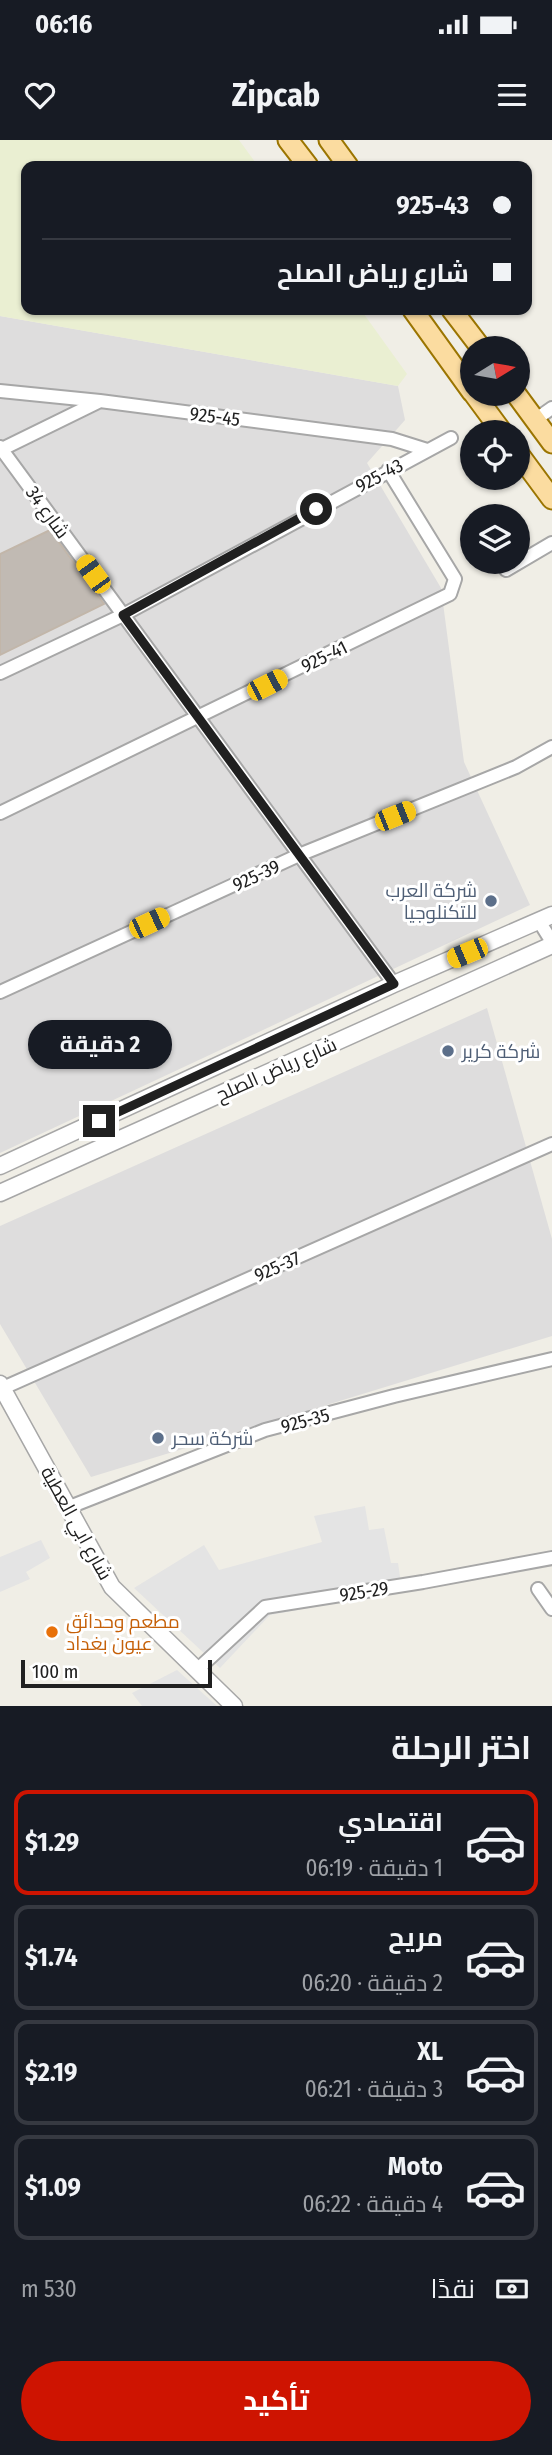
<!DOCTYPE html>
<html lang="ar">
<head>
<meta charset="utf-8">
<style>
	:root { --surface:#171b24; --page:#242831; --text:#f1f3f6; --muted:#9ea1a6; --line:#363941; --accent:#ce1401 }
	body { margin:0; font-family:"Fira Sans Condensed",Cairo,sans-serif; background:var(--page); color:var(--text); direction:rtl; height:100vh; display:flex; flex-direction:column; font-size:26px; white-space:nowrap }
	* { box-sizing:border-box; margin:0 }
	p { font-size:23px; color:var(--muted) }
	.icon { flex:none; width:38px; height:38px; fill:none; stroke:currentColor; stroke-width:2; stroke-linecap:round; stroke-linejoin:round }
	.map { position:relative; height:1566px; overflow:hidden; direction:ltr }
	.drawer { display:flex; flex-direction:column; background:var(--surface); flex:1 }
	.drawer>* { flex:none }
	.top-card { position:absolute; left:21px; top:21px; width:511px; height:154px; border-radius:14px; box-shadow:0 2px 5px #0004; direction:rtl; display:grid; align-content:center; height:154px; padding:0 21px; background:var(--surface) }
	.needle { width:46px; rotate:79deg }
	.controls { position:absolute; left:460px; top:196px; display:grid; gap:14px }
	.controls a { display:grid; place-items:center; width:70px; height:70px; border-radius:50%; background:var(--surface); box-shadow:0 2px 5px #0004; font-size:35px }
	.scale { position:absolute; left:21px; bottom:18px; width:191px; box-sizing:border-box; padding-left:7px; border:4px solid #202020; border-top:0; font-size:19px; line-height:24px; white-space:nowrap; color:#202020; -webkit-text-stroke:5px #fff; paint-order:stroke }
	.end { position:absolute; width:32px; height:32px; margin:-16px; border:9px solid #202020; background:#fff; box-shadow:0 0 0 4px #fff }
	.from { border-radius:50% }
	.bubble { position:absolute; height:49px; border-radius:24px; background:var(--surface); box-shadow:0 2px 5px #0004; font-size:23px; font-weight:700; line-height:49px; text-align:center; direction:rtl }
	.car { position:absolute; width:21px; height:42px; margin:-21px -10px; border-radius:9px; box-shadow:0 0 5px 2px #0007; background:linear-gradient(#f5c518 24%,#345 0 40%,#f5c518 0 76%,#345 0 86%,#f5c518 0) }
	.top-card b { display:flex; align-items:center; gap:24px; height:66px; font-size:26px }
	.top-card b+b { border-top:2px solid var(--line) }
	.top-card i { width:18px; height:18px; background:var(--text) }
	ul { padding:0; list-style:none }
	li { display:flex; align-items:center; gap:21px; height:105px; margin:0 14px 10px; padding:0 7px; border:4px solid var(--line); border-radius:14px }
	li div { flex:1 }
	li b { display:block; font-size:26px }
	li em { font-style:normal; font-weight:700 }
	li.on { border-color:var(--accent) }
	li>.icon { width:63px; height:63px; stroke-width:1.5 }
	h2 { padding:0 21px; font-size:32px; line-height:84px }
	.pay { display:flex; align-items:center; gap:18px; height:77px; padding:0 21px; font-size:26px }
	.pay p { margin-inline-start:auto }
	.cta { display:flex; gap:14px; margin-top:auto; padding:14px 21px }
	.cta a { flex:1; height:80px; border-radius:42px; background:var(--accent); color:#fff; font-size:28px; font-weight:700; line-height:80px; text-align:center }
	.status { display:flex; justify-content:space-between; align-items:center; height:49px; padding:0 35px; background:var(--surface); direction:ltr }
	.status svg { height:19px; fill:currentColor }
	header { display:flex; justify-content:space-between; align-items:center; height:91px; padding:0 21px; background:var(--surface); font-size:32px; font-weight:700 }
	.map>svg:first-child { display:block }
</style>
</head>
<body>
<div class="status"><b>06:16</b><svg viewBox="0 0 49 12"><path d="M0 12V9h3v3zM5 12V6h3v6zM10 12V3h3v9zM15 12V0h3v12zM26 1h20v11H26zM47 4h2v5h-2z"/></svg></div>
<header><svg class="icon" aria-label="menu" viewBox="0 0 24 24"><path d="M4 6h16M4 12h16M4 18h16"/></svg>Zipcab<svg class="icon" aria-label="heart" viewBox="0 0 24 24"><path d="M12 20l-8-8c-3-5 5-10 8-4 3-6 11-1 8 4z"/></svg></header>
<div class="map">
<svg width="552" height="1566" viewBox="0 0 552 1566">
	<rect width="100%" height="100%" fill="#f0eee6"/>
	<path fill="#dedddd" d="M0 176 398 246 405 280 367 323 441 448 464 622 530 765 0 1013Z
		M487 868 552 1099V1196L91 1337 0 1184V1086Z"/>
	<path fill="#eaefd2" d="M0 0H239L258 26H26V170H361L407 234 398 246 0 176Z"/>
	<path fill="#e4e4e4" d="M365 1366 369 1390 384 1388 391 1423H398L402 1451 270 1475 220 1528 134 1448 204 1405 219 1430 322 1402 314 1376Z
		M41 1400 50 1418 26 1432 30 1439 0 1452V1417Z
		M177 1530 217 1566H142L132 1553Z"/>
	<path fill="#c1bab3" stroke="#c2b6a9" stroke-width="2" d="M50 390 104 464 0 515V414Z"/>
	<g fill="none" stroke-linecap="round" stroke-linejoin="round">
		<g stroke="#a7a7a7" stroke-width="16">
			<path id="minor" d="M0 251 100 261 392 299 427 310
				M535 280 552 268
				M0 307 394 844
				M0 310 100 261
				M506 430 552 403
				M0 533 123 475 451 298
				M0 673 450 454 455 439 388 330
				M539 781 552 802
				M0 852 299 715 516 627 552 607
				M3 1248 552 1004
				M67 1368 265 1290 394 1256 552 1219
				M538 1449 552 1469
				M198 1529 265 1467 423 1442 552 1418"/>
		</g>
		<g stroke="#a7a7a7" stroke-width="19">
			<path id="tertiary" d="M0 1026 394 844 552 775
				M0 1053 552 805
				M0 1244 112 1447 234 1566"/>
		</g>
		<g stroke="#9b7501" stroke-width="23">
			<path id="primary" d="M288 0 308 26
				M329 0 348 26
				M413 170 472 252
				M452 170 481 208
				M474 254 502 292
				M516 254 552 303
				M518 313 552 359"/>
		</g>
		<use href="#minor" stroke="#fff" stroke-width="12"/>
		<use href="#tertiary" stroke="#fff" stroke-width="16"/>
		<use href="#primary" stroke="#fbdca0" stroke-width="19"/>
	</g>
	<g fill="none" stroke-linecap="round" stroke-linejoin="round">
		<path stroke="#202020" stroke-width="9" d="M99 981 394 844 123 475 316 369"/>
	</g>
	<g fill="#5c6f8a" stroke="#fff" stroke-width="2.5">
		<circle cx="491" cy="761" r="7"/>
		<circle cx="448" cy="911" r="7"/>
		<circle cx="158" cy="1298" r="7"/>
	</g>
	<circle fill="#e8710a" stroke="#fff" stroke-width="2.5" cx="52" cy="1492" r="7"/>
	<g text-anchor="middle" stroke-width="6" stroke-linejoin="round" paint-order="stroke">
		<g font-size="19" fill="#202020" stroke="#fff">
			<text transform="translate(215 276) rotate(7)" y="7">925-45</text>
			<text transform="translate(379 335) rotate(-28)" y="7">925-43</text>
			<text transform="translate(48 372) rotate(54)" y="7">شارع 34</text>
			<text transform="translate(324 516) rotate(-26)" y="7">925-41</text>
			<text transform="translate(256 735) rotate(-25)" y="7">925-39</text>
			<text transform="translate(276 929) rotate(-24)" y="7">شارع رياض الصلح</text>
			<text transform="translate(277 1126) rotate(-24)" y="7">925-37</text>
			<text transform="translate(305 1280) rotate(-15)" y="7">925-35</text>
			<text transform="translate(77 1383) rotate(61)" y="7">شارع ابي العطية</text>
			<text transform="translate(364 1451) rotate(-9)" y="7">925-29</text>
		</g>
		<g font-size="19" fill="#4e5e75" stroke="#fff" text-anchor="start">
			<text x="477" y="757" text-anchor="end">شركة العرب<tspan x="477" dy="22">للتكنلوجيا</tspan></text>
			<text x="462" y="918">شركة كرير</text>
			<text x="172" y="1305">شركة سحر</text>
		</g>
		<g font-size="19" fill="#c56008" stroke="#fff" text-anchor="start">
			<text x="66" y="1488">مطعم وحدائق<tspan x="66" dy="22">عيون بغداد</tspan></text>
		</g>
	</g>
</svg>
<div class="controls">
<a><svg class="needle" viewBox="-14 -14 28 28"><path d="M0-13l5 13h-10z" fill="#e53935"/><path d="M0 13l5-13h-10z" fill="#9ea1a6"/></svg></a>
<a><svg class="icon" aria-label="locate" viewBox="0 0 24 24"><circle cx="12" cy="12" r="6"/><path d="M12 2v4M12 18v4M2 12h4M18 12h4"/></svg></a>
<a><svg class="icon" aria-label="layers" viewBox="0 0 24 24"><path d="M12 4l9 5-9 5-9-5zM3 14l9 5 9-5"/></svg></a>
</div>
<div class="scale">100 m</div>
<i class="end from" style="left:316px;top:369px"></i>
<i class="end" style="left:99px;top:981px"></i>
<div class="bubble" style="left:28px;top:880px;width:144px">2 دقيقة</div>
<i class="car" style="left:93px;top:434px;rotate:324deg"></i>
<i class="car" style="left:267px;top:545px;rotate:63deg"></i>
<i class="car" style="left:395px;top:676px;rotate:68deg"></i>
<i class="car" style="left:149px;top:783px;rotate:65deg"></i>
<i class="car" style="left:467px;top:813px;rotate:247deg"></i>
<div class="top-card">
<b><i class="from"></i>925-43</b>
<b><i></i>شارع رياض الصلح</b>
</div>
</div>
<section class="drawer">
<h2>اختر الرحلة</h2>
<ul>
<li class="on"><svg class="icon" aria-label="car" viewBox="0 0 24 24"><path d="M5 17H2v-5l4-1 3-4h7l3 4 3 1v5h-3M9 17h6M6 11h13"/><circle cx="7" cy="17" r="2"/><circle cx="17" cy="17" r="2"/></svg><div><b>اقتصادي</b><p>1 دقيقة · 06:19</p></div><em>$1.29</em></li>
<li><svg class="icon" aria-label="car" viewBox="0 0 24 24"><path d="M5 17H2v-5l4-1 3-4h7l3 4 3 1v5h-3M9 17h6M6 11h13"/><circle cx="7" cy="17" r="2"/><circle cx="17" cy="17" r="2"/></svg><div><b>مريح</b><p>2 دقيقة · 06:20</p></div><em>$1.74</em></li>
<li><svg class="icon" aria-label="car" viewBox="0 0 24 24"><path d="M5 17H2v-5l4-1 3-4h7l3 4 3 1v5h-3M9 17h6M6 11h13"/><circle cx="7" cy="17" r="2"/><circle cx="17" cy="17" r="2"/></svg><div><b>XL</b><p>3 دقيقة · 06:21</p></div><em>$2.19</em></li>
<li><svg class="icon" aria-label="car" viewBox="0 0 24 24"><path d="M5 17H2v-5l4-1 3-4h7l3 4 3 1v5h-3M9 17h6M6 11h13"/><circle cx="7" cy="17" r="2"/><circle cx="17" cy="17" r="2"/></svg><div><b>Moto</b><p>4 دقيقة · 06:22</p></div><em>$1.09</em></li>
</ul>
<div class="pay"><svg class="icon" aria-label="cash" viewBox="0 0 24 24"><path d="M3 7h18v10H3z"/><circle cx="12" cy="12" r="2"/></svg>نقدًا<p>530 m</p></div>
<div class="cta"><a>تأكيد</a></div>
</section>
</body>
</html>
